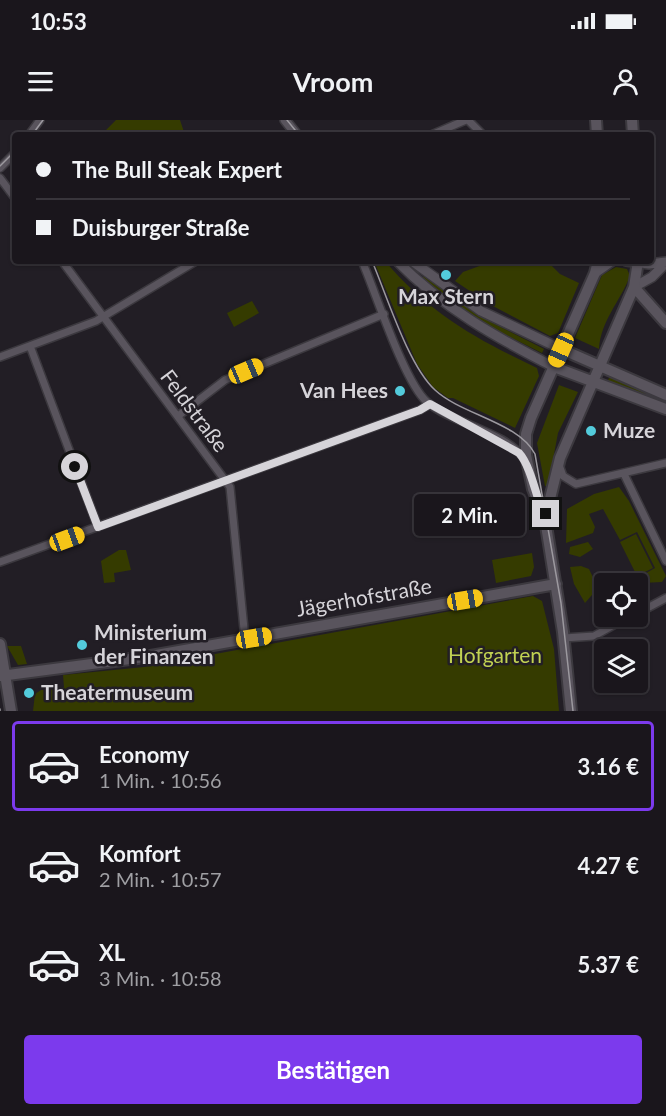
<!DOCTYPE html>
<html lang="de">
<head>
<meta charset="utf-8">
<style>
	:root { --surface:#1a161c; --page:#231f25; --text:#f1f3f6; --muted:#9f9fa3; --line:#38353b; --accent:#7c3aed }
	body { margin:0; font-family:Lato,sans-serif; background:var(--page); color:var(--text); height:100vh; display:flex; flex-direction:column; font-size:22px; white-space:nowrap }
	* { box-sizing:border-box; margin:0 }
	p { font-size:20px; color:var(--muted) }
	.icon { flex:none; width:33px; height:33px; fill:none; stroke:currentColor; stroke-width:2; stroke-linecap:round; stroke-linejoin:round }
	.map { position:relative; height:591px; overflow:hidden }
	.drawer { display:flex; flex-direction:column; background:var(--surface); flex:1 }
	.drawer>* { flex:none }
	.top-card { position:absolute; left:12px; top:12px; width:642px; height:132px; border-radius:6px; box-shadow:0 2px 4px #0004,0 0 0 2px var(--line); display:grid; align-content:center; height:132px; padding:0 24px; background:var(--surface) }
	.controls { position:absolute; left:594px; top:453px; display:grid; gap:12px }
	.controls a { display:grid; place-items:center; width:54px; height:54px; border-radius:6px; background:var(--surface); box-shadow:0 2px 4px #0004,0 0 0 2px var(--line); font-size:30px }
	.end { position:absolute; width:27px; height:27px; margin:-14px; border:8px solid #d6d4d9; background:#111; box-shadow:0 0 0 3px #111 }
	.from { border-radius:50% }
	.bubble { position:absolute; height:42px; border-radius:6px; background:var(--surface); box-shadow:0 2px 4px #0004,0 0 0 2px var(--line); font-size:20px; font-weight:700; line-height:42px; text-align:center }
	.car { position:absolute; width:18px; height:36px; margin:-18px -9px; border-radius:8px; box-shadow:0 0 4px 2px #0007; background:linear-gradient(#f5c518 24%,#345 0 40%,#f5c518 0 76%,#345 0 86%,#f5c518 0) }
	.top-card b { display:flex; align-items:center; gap:21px; height:57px; font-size:22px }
	.top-card b+b { border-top:2px solid var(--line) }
	.top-card i { width:15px; height:15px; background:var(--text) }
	ul { padding:10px 0 0; list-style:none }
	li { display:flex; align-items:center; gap:18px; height:90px; margin:0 12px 9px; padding:0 12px; border:3px solid transparent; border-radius:6px }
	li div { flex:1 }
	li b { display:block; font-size:22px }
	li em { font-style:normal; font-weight:700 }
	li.selected { border-color:var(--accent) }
	li>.icon { width:54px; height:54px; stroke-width:1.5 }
	.button { display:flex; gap:12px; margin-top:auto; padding:12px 24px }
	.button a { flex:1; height:69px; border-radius:6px; background:var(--accent); color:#fff; font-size:24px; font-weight:700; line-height:69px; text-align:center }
	.status { display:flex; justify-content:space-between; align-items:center; height:42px; padding:0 30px; background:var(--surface); direction:ltr }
	.status svg { height:16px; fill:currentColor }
	header { display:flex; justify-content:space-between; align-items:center; height:78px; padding:0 24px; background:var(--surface); font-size:27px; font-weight:700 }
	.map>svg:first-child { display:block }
</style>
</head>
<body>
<div class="status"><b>10:53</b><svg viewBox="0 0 49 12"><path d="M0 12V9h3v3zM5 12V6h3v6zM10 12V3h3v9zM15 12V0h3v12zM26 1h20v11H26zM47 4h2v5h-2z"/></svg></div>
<header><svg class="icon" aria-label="menu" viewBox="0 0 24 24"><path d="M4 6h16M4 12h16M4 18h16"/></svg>Vroom<svg class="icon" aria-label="person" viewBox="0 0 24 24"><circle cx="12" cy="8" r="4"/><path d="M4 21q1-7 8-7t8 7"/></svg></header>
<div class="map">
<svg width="666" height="591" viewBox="0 0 666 591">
	<rect width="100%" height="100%" fill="#221e25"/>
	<path fill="#353b00" d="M116 0H180L185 15H101Z
		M374 141H385C429 193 476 219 537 248L539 256 515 308 453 278H448L433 267 417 244Z
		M493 141H547L560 154 579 163 558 213 550 216 489 184 455 161 463 152Z
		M616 147 627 149 630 156C620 182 601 200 599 229L575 218 602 155Z
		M424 156 487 200 544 229 542 233 478 201 420 160Z
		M252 181 259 193 234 207 227 193Z
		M610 257 666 281V286L607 261Z
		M559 265 578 272 558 313 548 366H545L537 323Z
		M619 367 629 381 666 456 662 462 642 463 639 457 655 448 637 412 620 420 603 389 589 394 595 407 593 413 566 423 567 389 594 374Z
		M636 414 653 448 637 456 620 422Z
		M588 422 593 429 580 437 569 434 570 427Z
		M119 430H126L131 450 114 453 115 462 104 463 101 441Z
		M532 433 534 447 531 456 496 463 492 440Z
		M581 446 589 449 598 468 585 483 574 464 570 447Z
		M533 476 542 481 554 529 559 591H33L35 574 41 570 64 567 63 555 144 547Z
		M7 526H21L27 544 18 545Z"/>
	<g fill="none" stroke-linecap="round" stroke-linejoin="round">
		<g stroke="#3c393f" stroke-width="10">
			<path id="minor" d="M468 0 483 15
				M29 15 40 0
				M431 15 466 0
				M0 48 15 33
				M0 58 15 78
				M62 141 230 367 245 519
				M362 141C376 173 404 262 427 282 453 304 507 312 525 340
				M30 226 98 407
				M0 237 96 201 196 141
				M178 296 225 260 384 194
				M559 345 563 356 576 364 666 343
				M624 354 666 441
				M0 442 420 290 430 284
				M638 493 666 478
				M564 518 594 516 630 496"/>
		</g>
		<g stroke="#3c393f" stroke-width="12">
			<path id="tertiary" d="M285 0 297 15
				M397 141C442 187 497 218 554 247
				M412 141 481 191 561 229
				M626 141 649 144 666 142
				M595 153 612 141
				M634 167 652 157 666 143"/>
		</g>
		<g stroke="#3c393f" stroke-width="14">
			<path id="secondary" d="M596 0 597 15
				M632 0 633 15
				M634 167 666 203
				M561 229 666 275
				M554 247 666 289
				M545 399 560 338 634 167 638 141
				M0 524 11 591
				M0 556 145 537 556 464
				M571 591 563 512 545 399 533 369 526 335V314L531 298 595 153 598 141"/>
		</g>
		<use href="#minor" stroke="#59545d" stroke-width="7"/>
		<use href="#tertiary" stroke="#59545d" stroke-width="9"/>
		<use href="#secondary" stroke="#59545d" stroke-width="10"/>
		<path stroke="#9c999f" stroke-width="1.5" d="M287 0 299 15
			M32 15 43 0
			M0 46 15 31
			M372 141C387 176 408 245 435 270 462 295 518 302 535 334L561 483 573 591
			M0 589V591"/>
	</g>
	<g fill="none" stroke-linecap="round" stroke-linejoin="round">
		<path stroke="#d6d4d9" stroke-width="8" d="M75 347 98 407 420 290 430 284 519 333C531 346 537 380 545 399L546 394"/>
	</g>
	<g fill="#53cbdb" stroke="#221e25" stroke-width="2">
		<circle cx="446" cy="155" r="6"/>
		<circle cx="400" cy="271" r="6"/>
		<circle cx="591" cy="311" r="6"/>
		<circle cx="82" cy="525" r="6"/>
		<circle cx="29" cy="573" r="6"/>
	</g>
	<g text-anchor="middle" stroke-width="5" stroke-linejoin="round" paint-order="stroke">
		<g font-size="21" font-weight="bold" fill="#d6d4d9" stroke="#221e25" text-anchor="start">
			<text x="446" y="184" text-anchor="middle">Max Stern</text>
			<text x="388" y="278" text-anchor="end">Van Hees</text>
			<text x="603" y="318">Muze</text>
			<text x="94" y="520">Ministerium<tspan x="94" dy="24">der Finanzen</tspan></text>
			<text x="41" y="580">Theatermuseum</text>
		</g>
		<g font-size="21" fill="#d6d4d9" stroke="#221e25">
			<text transform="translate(194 291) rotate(53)" y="7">Feldstraße</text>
			<text transform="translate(364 478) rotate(-10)" y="7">Jägerhofstraße</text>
		</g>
		<g font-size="21" fill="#c1d152" stroke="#221e25">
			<text x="495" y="543">Hofgarten</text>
		</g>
	</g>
</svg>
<div class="controls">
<a><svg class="icon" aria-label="locate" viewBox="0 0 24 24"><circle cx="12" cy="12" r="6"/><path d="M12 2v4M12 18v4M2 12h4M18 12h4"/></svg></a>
<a><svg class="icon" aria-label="layers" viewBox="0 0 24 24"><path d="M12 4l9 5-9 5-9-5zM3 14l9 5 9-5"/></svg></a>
</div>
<i class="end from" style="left:75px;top:347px"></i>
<i class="end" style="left:546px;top:394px"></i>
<div class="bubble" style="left:414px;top:374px;width:111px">2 Min.</div>
<i class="car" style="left:561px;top:230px;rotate:204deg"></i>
<i class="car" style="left:246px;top:251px;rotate:67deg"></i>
<i class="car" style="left:67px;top:419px;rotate:70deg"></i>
<i class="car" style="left:465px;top:480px;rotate:80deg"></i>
<i class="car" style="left:254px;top:518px;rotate:80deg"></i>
<div class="top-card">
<b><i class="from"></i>The Bull Steak Expert</b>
<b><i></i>Duisburger Straße</b>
</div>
</div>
<section class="drawer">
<ul>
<li class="selected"><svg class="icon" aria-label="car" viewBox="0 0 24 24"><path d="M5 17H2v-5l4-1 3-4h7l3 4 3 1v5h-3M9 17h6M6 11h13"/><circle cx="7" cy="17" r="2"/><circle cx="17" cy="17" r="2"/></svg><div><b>Economy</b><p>1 Min. · 10:56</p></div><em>3.16 €</em></li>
<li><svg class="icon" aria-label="car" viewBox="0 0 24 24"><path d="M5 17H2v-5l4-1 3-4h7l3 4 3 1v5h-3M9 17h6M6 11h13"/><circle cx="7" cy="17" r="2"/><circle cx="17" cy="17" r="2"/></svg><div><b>Komfort</b><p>2 Min. · 10:57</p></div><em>4.27 €</em></li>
<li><svg class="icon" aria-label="car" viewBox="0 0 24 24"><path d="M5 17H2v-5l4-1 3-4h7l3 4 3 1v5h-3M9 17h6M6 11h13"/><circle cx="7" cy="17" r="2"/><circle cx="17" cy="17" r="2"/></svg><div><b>XL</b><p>3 Min. · 10:58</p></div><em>5.37 €</em></li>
</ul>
<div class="button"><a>Bestätigen</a></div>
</section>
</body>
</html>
